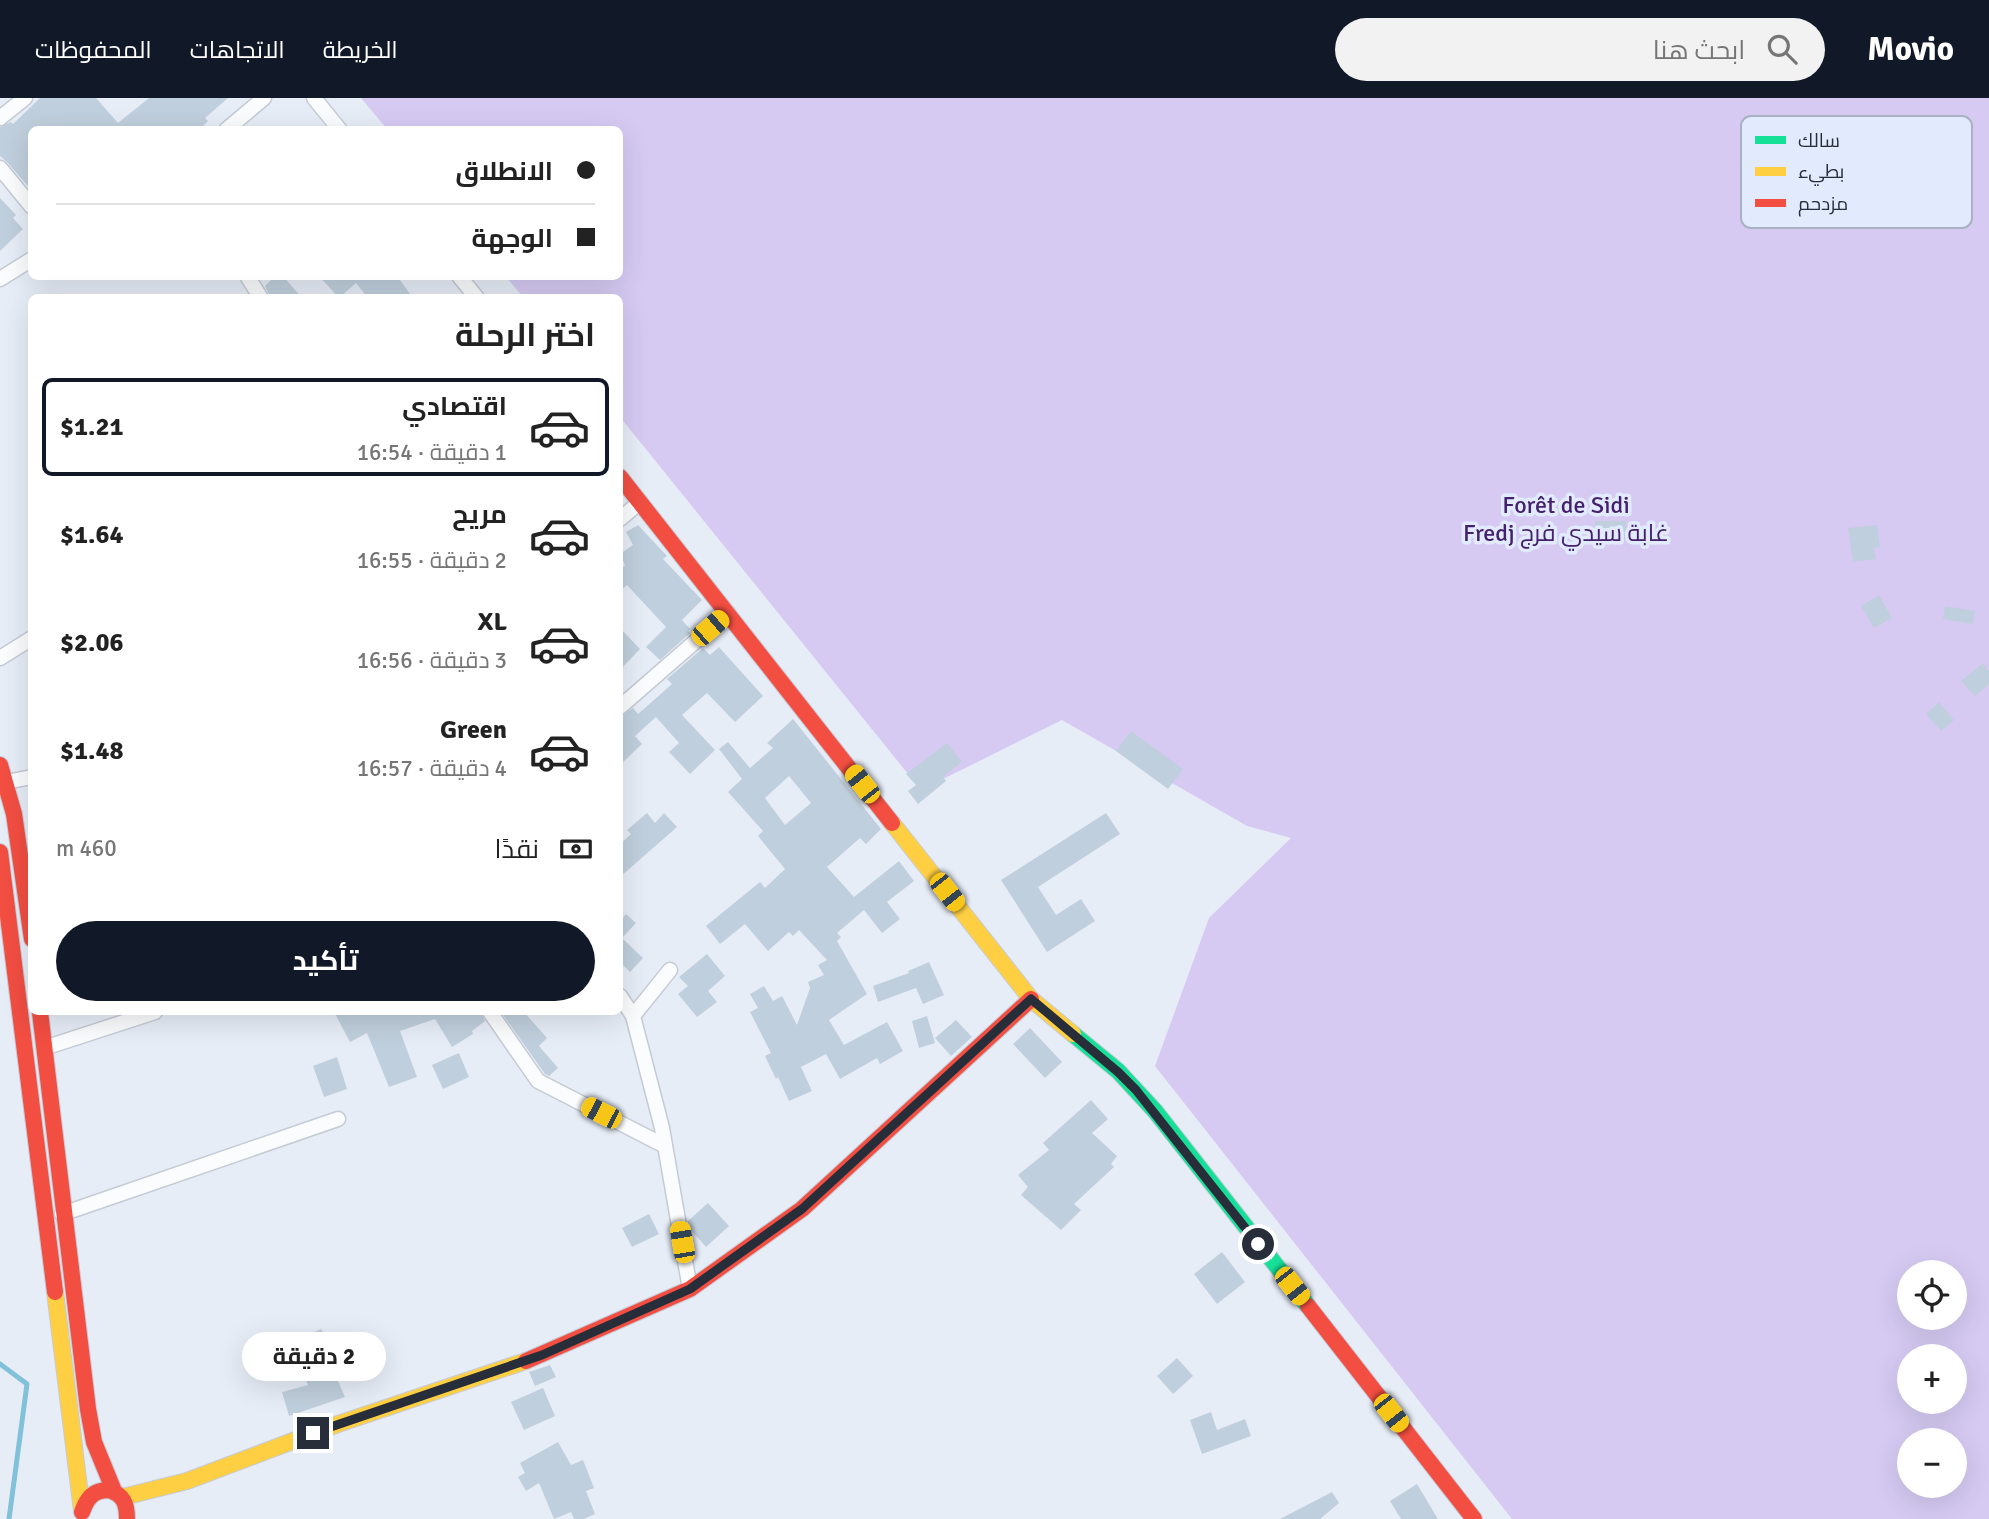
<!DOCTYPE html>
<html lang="ar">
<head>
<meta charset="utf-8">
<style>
	:root { --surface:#fff; --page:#f2f2f2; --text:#222; --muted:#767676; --line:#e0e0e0; --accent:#111827 }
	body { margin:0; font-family:Signika,Cairo,sans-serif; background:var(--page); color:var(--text); direction:rtl; height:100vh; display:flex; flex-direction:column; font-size:26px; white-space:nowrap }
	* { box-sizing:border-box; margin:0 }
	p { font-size:23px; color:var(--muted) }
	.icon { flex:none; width:38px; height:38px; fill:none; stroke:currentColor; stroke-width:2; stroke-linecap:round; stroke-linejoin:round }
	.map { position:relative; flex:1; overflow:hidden; direction:ltr }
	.side { position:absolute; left:28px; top:196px; width:595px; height:721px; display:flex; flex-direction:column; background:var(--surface); border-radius:10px; box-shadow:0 7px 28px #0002; direction:rtl }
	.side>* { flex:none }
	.guide { position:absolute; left:28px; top:28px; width:595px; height:154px; border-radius:10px; box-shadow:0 7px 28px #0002; direction:rtl; display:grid; align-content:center; height:154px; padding:0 28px; background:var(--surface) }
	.tools { position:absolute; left:1897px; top:1162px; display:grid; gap:14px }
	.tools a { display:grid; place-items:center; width:70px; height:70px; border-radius:50%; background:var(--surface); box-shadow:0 7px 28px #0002; font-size:35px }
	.end { position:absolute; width:32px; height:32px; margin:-16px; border:9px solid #282e39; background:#fff; box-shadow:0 0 0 4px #fff }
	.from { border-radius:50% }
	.bubble { position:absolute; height:49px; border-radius:24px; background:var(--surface); box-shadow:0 7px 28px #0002; font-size:23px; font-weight:700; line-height:49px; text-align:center; direction:rtl }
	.car { position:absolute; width:21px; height:42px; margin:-21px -10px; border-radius:9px; box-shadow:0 0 5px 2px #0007; background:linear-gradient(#f5c518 24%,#345 0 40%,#f5c518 0 76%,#345 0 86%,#f5c518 0) }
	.guide b { display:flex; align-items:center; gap:24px; height:66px; font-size:26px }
	.guide b+b { border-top:2px solid var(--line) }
	.guide i { width:18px; height:18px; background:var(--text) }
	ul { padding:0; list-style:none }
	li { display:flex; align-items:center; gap:21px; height:98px; margin:0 14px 10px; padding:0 14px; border:4px solid transparent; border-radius:10px }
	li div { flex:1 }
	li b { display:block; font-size:26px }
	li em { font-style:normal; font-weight:700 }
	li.on { border-color:var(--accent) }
	li>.icon { width:63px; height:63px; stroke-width:1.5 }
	h2 { padding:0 28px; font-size:32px; line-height:84px }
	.pay { display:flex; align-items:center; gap:18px; height:77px; padding:0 28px; font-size:26px }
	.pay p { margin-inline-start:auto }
	.primary-button { display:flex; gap:14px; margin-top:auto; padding:14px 28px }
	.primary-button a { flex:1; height:80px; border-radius:42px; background:var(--accent); color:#fff; font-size:28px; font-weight:700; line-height:80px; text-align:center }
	header { display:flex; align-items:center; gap:42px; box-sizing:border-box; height:98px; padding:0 35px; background:var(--accent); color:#fff }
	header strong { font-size:33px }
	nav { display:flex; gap:38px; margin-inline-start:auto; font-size:24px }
	.search { width:490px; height:63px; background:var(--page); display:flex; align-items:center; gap:18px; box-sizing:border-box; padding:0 24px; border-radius:38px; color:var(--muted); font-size:26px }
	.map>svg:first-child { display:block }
</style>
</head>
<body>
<header>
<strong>Movio</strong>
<div class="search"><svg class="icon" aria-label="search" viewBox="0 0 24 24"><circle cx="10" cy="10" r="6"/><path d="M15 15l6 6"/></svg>ابحث هنا</div>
<nav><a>الخريطة</a><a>الاتجاهات</a><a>المحفوظات</a></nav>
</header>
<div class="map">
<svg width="1989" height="1421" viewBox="0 0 1989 1421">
	<rect width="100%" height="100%" fill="#e7edf7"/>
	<path fill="#d6caf3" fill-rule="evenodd" d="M361 0H1989V1421H1512L1155 968 1209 820 1291 740 1247 728 1062 622 921 692 620 319V200L523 199 506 179 620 178V32L387 31ZM1909 1174H1955V1220H1909ZM1909 1258H1955V1304H1909ZM1909 1342H1955V1388H1909Z"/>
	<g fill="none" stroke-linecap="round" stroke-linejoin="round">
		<path stroke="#81c1da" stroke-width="5" d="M0 1266 27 1286 9 1421"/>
	</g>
	<path fill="#c0cfdd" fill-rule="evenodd" d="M40 0H96L118 25 149 0H228L205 20 208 23 199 32H32V93L7 64 0 58V29L11 24 13 26Z
		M0 100 16 117 13 120 23 131 0 153Z
		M275 178H283L302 200H271L265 188Z
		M319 178H397L413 200H368L356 185 339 200Z
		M1595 423H1626V441H1595Z
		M638 427 667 458 663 461 702 502 682 522 690 531 688 533 690 535 660 562 646 549 666 529 627 487 620 493V473L625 467 620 456 633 447 626 434Z
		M1877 427 1880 449 1874 450 1876 461 1853 464 1848 430Z
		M1879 497 1892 520 1874 530 1861 508Z
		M1945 508 1975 513 1973 526 1943 521Z
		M620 530 640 551 620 572Z
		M719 549 763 598 735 624 707 595 682 617 715 652 690 676 669 654 679 645 656 619 635 638 642 646 620 667V618L633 610 638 616 672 586 667 581 703 550 710 557Z
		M1983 565 1989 573V586L1975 598 1961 583Z
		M1939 604 1954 622 1941 633 1926 616Z
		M793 621 881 731 866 746 860 740 827 769 854 799 899 763 914 783 887 804 900 821 882 835 864 812 837 835 841 839 837 843 867 896 829 922 844 947 887 924 903 953 880 966 877 960 840 981 826 956 801 969 812 993 789 1003 778 979 776 981 765 958 771 955 750 914 758 910 750 896 764 888 773 903 782 898 797 927 810 890 808 884 824 877 818 867 827 862 799 832 793 838 789 834 768 853 745 826 720 846 706 828 760 784 765 790 785 771 758 738 763 733 728 694 742 681 719 651 728 644 750 670 773 650 767 645ZM789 678 811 705 785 727 765 700Z
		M1131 633 1183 671 1168 691 1116 653Z
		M947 645 962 664 943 679 946 683 918 706 908 693 916 687 906 676Z
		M647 715 655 725 664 715 677 729 620 779V746L631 736 627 732Z
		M1106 715 1120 736 1038 789 1056 817 1081 801 1095 823 1047 854 1001 782Z
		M626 816 636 825 622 840 643 860 630 874 620 864V823Z
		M707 856 725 878 708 893 717 904 697 919 678 896 688 888 679 879Z
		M929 864 944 897 923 906 916 890 878 904 873 888 909 875 908 873Z
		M334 914H481L485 923 472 933 473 936 452 949 435 921 400 933 417 979 389 989 367 935 350 944Z
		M501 914H524L547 940 539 948 558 970 549 978 545 976Z
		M927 918 935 945 919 950 912 923Z
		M956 922 972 939 951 958 935 940Z
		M1030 930 1062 964 1045 980 1013 946Z
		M459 955 469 979 443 991 432 967Z
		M337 959 347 991 324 999 313 968Z
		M1091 1002 1108 1021 1092 1035 1117 1058 1111 1066 1114 1069 1074 1106 1081 1112 1061 1132 1021 1097 1028 1089 1018 1077 1049 1052 1043 1045Z
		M708 1105 729 1128 706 1149 689 1130 688 1123Z
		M649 1116 659 1136 632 1149 622 1130Z
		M1222 1154 1245 1184 1217 1206 1194 1176Z
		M321 1231 341 1264 332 1269 345 1299 289 1318 282 1294 308 1287 289 1245Z
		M1177 1260 1193 1278 1173 1296 1157 1278Z
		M550 1267 556 1279 535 1288 529 1274Z
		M543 1290 555 1318 524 1332 511 1304Z
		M1211 1314 1217 1332 1245 1321 1251 1338 1202 1356 1190 1322Z
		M558 1344 571 1367 583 1362 594 1390 586 1393 595 1416 584 1421H574L571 1414 554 1421 539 1385 526 1393 518 1379 525 1375 520 1365Z
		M1417 1386 1438 1421H1401L1390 1403Z
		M1332 1394 1339 1405 1320 1421H1280Z"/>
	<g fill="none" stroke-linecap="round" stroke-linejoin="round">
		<g stroke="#c5cbd5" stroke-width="17">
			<path id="street" d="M314 0 340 32
				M0 20 25 0
				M226 32 264 0
				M0 70 32 109
				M247 178 261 200
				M459 178 477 200
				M0 181 32 161
				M620 421 640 404
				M0 560 32 540
				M620 609 728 515
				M6 684 32 679
				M670 872 633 918 662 1030 690 1191
				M620 898 633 918
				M490 914 538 983 665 1048
				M44 950 155 914
				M62 1116 338 1021"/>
		</g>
		<g stroke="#c5cbd5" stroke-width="18">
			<path id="fast" d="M1073 936 1118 973 1155 1013 1308 1208"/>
		</g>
		<g stroke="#c5cbd5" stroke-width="18">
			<path id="slow" d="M892 725 1031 901 1073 936
				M55 1194 82 1413
				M123 1399 187 1383 338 1326 526 1263"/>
		</g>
		<g stroke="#c5cbd5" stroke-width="18">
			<path id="jam" d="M620 379 892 725
				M0 667 14 716 32 841
				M0 754 55 1194
				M40 914 88 1311 94 1344 114 1393
				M1308 1208 1474 1421
				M526 1263 690 1191 802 1111 1031 901
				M82 1414C87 1400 93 1392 109 1392 124 1397 127 1406 127 1421"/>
		</g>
		<use href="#street" stroke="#fbfcfe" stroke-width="14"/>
		<use href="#fast" stroke="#16e098" stroke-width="16"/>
		<use href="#slow" stroke="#ffcf43" stroke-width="16"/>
		<use href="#jam" stroke="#f24e42" stroke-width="16"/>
	</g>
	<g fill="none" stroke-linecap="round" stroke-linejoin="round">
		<path stroke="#282e39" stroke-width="9" d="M313 1335 542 1257 690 1191 802 1111 1031 901 1118 974 1136 992 1258 1146"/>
	</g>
	<g text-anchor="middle" stroke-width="7" stroke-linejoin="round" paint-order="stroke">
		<g font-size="24" fill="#45206c" stroke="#e1ebfd">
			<text x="1566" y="415">Forêt de Sidi<tspan x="1566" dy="28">Fredj غابة سيدي فرج</tspan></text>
		</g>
	</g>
	<rect x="1741" y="18" width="231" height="112" rx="10" fill="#e1ebfd" stroke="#aab2c2" stroke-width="2"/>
	<rect x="1755" y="38" width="31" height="8" fill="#16e098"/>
	<rect x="1755" y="69" width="31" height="9" fill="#ffcf43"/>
	<rect x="1755" y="101" width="31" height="8" fill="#f24e42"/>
	<g font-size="19" fill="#282e39">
		<text x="1798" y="49">سالك</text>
		<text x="1798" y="80">بطيء</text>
		<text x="1798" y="112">مزدحم</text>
	</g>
</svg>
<div class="tools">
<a><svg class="icon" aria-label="locate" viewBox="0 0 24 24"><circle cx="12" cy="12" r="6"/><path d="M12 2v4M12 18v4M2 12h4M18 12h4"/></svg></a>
<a>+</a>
<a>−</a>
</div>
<i class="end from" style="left:1258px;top:1146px"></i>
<i class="end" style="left:313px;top:1335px"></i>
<div class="bubble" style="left:242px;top:1234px;width:144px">2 دقيقة</div>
<i class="car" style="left:710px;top:530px;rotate:49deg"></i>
<i class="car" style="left:862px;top:686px;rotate:322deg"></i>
<i class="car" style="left:947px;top:794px;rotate:142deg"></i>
<i class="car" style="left:601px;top:1015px;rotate:297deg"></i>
<i class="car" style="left:682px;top:1144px;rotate:350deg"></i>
<i class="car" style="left:1292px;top:1188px;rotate:142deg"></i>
<i class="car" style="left:1391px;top:1315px;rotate:142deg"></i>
<div class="guide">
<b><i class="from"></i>الانطلاق</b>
<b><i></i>الوجهة</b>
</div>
<section class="side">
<h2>اختر الرحلة</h2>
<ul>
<li class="on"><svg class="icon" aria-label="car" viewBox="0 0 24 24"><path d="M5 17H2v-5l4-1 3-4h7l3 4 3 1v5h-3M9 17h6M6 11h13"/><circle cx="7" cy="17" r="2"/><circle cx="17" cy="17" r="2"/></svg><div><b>اقتصادي</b><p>1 دقيقة · 16:54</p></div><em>$1.21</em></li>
<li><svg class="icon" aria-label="car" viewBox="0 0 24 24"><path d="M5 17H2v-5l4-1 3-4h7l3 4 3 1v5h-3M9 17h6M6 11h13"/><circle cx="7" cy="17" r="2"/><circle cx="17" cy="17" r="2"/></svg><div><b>مريح</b><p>2 دقيقة · 16:55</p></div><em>$1.64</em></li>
<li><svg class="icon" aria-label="car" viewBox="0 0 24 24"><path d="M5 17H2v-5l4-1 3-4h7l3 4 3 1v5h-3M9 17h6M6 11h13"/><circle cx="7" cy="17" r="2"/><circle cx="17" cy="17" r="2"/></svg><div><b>XL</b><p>3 دقيقة · 16:56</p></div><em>$2.06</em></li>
<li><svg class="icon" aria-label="car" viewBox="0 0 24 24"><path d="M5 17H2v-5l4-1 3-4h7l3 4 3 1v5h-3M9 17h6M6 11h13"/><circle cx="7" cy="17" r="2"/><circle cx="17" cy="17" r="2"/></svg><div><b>Green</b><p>4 دقيقة · 16:57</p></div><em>$1.48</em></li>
</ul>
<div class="pay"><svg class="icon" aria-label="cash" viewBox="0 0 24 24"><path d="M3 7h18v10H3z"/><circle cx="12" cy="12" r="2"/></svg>نقدًا<p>460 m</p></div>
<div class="primary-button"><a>تأكيد</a></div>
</section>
</div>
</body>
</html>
